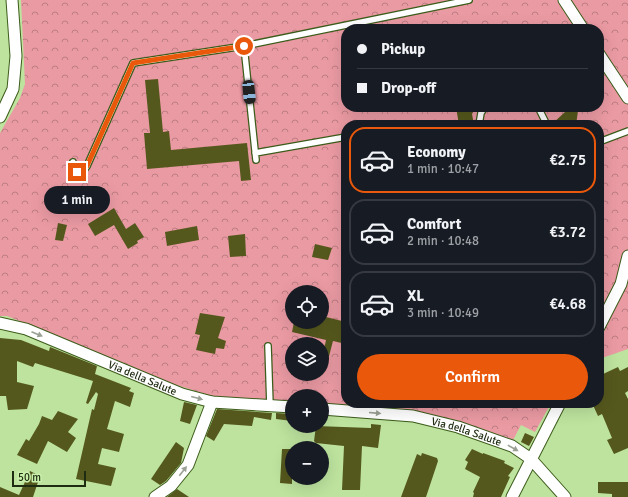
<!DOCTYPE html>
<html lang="en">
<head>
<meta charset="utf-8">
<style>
	:root { --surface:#171b24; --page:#20242c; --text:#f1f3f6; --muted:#9ea1a6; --line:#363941; --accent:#ea580c }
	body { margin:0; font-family:Signika,sans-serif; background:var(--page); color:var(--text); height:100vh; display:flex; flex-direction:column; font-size:15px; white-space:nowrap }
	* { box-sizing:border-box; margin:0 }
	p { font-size:13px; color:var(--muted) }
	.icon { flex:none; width:22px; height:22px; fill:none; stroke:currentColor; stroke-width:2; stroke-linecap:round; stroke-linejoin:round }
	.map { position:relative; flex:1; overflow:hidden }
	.sheet { position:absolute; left:341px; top:120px; width:263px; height:288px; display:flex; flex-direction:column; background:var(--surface); border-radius:16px; box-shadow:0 4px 16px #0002 }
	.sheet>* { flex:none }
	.banner { position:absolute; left:341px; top:24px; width:263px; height:88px; border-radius:16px; box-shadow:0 4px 16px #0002; display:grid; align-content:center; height:88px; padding:0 16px; background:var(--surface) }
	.buttons { position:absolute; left:285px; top:285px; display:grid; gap:8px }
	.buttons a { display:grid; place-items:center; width:44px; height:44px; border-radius:50%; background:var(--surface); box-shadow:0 4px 16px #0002; font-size:20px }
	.scale { position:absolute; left:12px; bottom:10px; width:74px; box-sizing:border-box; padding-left:4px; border:2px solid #1e2c11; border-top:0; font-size:11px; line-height:14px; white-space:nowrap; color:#1e2c11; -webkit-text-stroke:3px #caf1ab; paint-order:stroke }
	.end { position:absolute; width:18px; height:18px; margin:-9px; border:5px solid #ea580c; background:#fff; box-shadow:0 0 0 2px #fff }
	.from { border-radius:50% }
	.bubble { position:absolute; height:28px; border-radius:14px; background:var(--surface); box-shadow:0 4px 16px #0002; font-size:13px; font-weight:600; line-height:28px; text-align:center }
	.car { position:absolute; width:12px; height:24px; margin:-12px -6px; border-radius:5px; box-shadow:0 0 3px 1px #0007; background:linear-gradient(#222 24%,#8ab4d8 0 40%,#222 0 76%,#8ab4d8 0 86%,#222 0) }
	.banner b { display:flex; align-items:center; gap:14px; height:38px; font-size:15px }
	.banner b+b { border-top:1px solid var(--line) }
	.banner i { width:10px; height:10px; background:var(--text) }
	ul { padding:7px 0 0; list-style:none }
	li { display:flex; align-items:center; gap:12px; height:66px; margin:0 8px 6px; padding:0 8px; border:2px solid var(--line); border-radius:16px }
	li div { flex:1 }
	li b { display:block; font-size:15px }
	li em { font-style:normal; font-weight:600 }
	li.active { border-color:var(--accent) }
	li>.icon { width:36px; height:36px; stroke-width:1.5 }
	.cta { display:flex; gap:8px; margin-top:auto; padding:8px 16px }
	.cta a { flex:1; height:46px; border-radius:24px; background:var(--accent); color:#fff; font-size:16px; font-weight:600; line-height:46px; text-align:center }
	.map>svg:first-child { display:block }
</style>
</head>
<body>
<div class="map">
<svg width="628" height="497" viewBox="0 0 628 497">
	<defs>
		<pattern id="park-crowns" width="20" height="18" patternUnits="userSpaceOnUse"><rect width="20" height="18" fill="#ea9aa3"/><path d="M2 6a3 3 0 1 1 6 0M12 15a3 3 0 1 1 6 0" fill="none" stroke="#bd7e83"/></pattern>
	</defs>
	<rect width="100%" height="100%" fill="#bde39e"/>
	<path fill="url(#park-crowns)" fill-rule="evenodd" d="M21 0H628V349L599 359V125H346V403H551L535 432 521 425 512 442 441 418 322 404V396H292V402L215 397 157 379 42 330 7 316H0V133L20 98 25 84ZM346 29H599V107H346ZM292 292H322V322H292ZM292 344H322V374H292Z"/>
	<path fill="#55581d" d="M158 79 163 132 169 131 171 150 247 143 251 180 241 181 239 161 147 169 144 133H150L145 80Z
		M456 107H476L472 114 474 125H459Z
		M578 111 576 125H551L565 112Z
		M114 208 126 229 135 223 144 237 137 241 138 243 128 249 114 225 95 236 88 224Z
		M58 223 67 225 63 241 55 240Z
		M197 226 199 240 167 246 165 232Z
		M245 234 246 256 230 257 228 236Z
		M315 244 332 248 328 260 312 257Z
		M200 313 225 317 218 338 226 341 224 349 216 348 215 354 196 350 200 335 195 334Z
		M322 316 346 322V344L333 341 328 360 322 359 326 340 292 332 294 322H322Z
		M0 338 21 340 49 351 50 347 97 366 95 374 131 388 129 391 134 393 130 407 115 401 107 429 124 434 119 452 102 448 98 464 116 468 111 486 76 479 92 409 94 410 98 394 96 392 88 404 86 403 93 381 35 363 33 367 17 361V382L34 386 27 409 8 410 6 396H0Z
		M618 367 620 371 628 367V391L625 393 628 399V448L614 454 607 440 612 438 602 414 598 416 592 403H599V384L604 382 601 375Z
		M184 402 197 405 190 424 180 421Z
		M217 409 272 413 271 420 254 417 252 426 224 424 214 441 206 436Z
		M58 411 78 419 68 432 76 438 67 452 48 441 37 464 17 455 26 439 29 441 39 424 42 416 52 420Z
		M276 413 292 414V421L276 419Z
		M371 424 381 425 378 448 362 446 360 490H342L344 446 316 443 314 441 316 426 371 428Z
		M525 433 534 437 529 446 521 442Z
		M176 442 184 448 181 463 166 481 160 485 151 479Z
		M282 449H292V484L280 483Z
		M472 449 483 454V453L505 461 504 463 514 468 508 476 510 477 501 497H473L474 493 473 492 480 477 465 469 468 462 465 460Z
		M422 453 437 458 438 461 426 497H401L417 454 421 456Z
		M30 471 40 476 33 497H0V487L19 495Z
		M598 482H628V497H612V494L598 493Z
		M177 489 189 497H167Z"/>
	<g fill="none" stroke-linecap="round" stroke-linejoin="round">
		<g stroke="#3c5c1b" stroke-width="8">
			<path id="service" d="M244 46 256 160
				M538 107 547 125
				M479 125 481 113 485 107
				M599 142 628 131
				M255 153 346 137
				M73 162 74 168 81 174 87 166 133 63 244 46 469 0
				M268 346 270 406"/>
		</g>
		<g stroke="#3c5c1b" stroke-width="13">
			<g id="minor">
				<path d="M564 0 583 29"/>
				<path d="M599 54 628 98"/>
				<path d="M0 117 13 89 16 56 12 0"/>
				<path id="s1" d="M0 323 26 329 182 394 212 402 292 407"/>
				<path d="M599 327 621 284 628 256"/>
				<path id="s2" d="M322 409 413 416 458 427 512 446 531 459 565 497"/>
				<path d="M155 497 171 486 188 465 212 402"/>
				<path d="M512 497 560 403"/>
			</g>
		</g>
		<use href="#service" stroke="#fff" stroke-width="5.5"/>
		<use href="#minor" stroke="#fff" stroke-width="11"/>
	</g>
	<defs><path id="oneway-solid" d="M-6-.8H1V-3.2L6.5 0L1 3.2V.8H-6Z"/></defs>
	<g fill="#9aa094">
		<use href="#oneway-solid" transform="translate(37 334) rotate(23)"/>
		<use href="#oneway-solid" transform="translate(197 398) rotate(15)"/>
		<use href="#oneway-solid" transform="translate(375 413) rotate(5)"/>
		<use href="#oneway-solid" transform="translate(513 448) rotate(29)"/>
		<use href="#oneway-solid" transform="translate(183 471) rotate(-52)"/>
	</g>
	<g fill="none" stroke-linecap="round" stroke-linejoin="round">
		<path stroke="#ea580c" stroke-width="5" d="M77 172 81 174 87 166 133 63 244 46"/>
	</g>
	<g text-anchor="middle" stroke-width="4" stroke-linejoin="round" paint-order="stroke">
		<g font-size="11" fill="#1e2c11" stroke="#caf1ab">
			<text dy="4" stroke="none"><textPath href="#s1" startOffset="153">Via della Salute</textPath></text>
			<text dy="4" stroke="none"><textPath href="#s2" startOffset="147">Via della Salute</textPath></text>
		</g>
	</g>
</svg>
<div class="buttons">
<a><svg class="icon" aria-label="locate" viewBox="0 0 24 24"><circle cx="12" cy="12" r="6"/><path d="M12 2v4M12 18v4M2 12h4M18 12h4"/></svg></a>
<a><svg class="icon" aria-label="layers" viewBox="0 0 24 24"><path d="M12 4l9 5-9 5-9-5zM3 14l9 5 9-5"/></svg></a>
<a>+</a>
<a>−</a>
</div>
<div class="scale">50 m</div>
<i class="end from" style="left:244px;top:46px"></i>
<i class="end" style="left:77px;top:172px"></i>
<div class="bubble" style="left:44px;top:186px;width:66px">1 min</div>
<i class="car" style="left:249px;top:92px;rotate:174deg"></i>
<div class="banner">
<b><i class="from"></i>Pickup</b>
<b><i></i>Drop-off</b>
</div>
<section class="sheet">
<ul>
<li class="active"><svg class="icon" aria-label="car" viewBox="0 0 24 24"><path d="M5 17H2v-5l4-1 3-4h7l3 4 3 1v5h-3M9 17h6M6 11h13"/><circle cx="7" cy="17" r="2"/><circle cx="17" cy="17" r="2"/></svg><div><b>Economy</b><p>1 min · 10:47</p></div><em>€2.75</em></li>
<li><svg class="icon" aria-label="car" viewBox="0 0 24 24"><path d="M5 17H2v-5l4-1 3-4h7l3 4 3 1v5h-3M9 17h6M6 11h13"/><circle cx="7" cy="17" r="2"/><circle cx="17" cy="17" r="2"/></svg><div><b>Comfort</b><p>2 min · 10:48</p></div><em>€3.72</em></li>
<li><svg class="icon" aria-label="car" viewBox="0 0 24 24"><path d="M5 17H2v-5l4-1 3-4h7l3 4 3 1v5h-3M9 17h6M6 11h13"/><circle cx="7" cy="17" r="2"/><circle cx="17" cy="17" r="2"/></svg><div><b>XL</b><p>3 min · 10:49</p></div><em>€4.68</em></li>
</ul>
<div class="cta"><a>Confirm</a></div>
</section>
</div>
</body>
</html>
